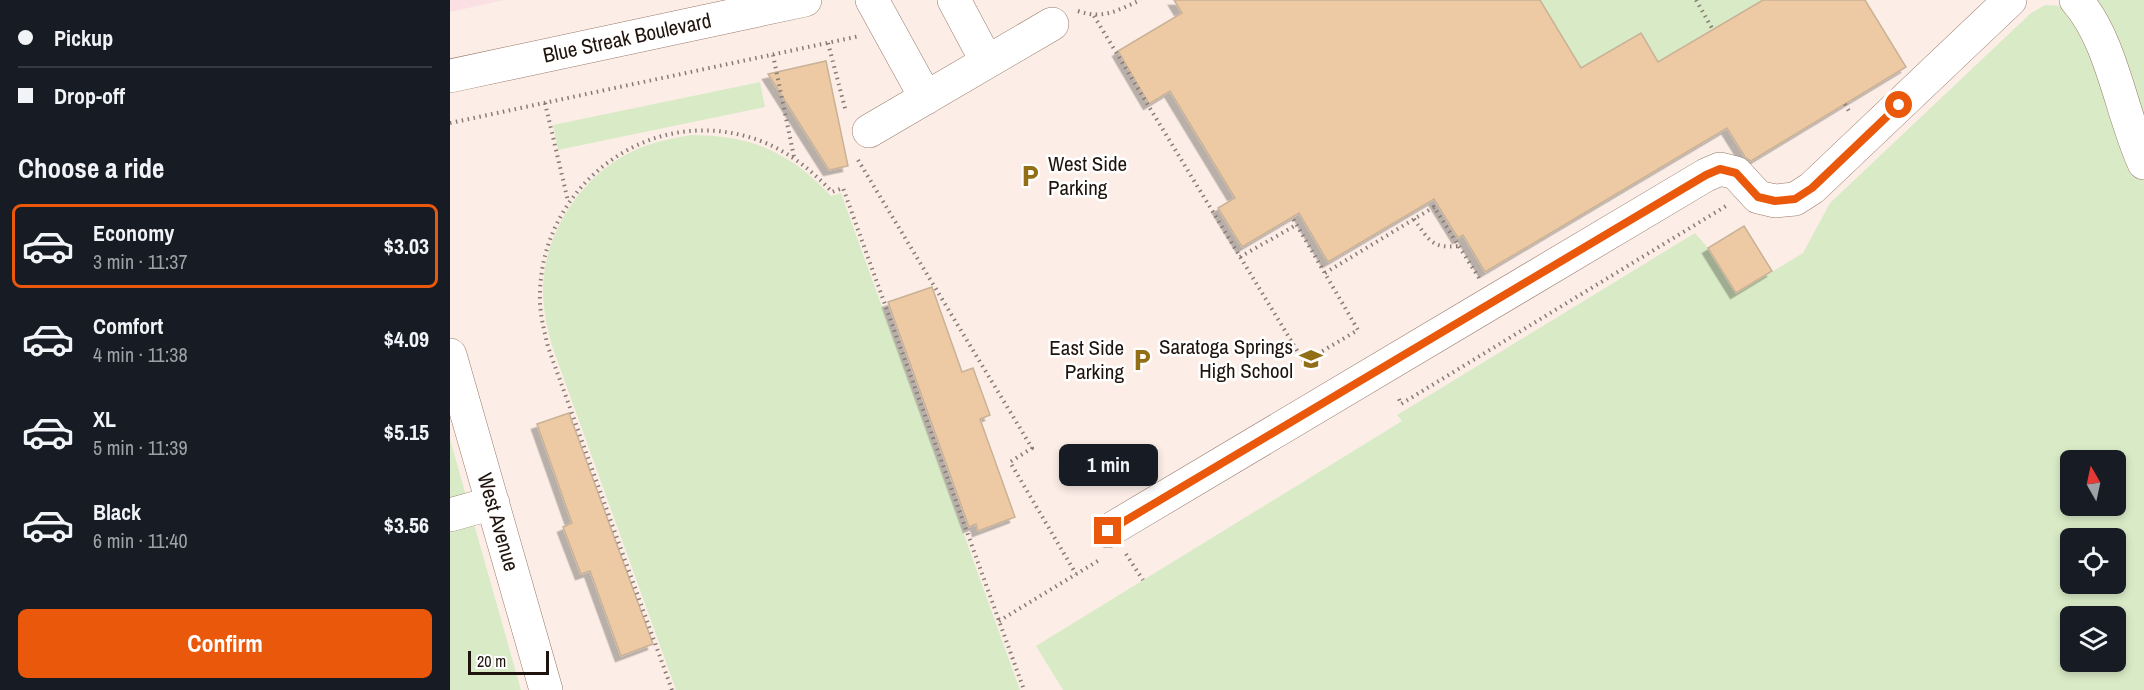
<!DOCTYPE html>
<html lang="en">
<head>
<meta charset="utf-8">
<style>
	:root { --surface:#171b24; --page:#242831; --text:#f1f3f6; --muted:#9ea1a6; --line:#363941; --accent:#ea580c }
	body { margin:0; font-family:"Archivo Narrow",sans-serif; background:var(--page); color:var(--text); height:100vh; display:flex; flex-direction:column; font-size:22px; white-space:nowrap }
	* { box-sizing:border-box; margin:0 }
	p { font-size:20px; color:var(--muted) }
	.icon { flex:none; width:33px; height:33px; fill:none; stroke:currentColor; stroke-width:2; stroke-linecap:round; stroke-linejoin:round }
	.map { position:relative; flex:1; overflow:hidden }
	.details { display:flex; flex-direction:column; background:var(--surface); width:450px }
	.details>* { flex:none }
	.top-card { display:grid; align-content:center; height:132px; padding:0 18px; background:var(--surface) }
	.needle { width:39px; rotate:351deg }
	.buttons { position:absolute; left:1610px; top:450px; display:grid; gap:12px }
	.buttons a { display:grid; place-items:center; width:66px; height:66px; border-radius:9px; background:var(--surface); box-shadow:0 3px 9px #0003; font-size:30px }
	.scale { position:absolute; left:18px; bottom:15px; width:81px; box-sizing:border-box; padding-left:6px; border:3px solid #1f130d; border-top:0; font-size:16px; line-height:21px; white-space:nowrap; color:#1f130d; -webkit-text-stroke:4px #fff; paint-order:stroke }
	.end { position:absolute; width:27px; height:27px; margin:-14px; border:8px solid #ea580c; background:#fff; box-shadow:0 0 0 3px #fff }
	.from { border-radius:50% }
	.bubble { position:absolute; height:42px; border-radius:9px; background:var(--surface); box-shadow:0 3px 9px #0003; font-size:20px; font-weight:700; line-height:42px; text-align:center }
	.top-card b { display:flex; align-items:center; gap:21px; height:57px; font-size:22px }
	.top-card b+b { border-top:2px solid var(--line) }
	.top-card i { width:15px; height:15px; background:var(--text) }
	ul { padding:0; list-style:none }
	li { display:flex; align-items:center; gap:18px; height:84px; margin:0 12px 9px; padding:0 6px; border:3px solid transparent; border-radius:9px }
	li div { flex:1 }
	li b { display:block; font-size:22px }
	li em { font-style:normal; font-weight:700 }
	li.on { border-color:var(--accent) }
	li>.icon { width:54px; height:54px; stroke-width:1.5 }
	h2 { padding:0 18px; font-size:27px; line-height:72px }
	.primary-button { display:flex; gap:12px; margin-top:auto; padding:12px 18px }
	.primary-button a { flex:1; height:69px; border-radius:9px; background:var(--accent); color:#fff; font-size:24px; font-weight:700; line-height:69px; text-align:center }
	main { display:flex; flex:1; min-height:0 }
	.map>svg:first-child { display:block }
</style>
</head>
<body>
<main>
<section class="details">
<div class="top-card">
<b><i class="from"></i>Pickup</b>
<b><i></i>Drop-off</b>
</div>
<h2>Choose a ride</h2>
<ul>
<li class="on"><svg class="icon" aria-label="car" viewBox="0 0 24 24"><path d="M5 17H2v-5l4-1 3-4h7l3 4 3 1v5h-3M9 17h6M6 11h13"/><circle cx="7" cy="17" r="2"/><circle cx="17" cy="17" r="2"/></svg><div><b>Economy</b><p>3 min · 11:37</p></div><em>$3.03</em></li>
<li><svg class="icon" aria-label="car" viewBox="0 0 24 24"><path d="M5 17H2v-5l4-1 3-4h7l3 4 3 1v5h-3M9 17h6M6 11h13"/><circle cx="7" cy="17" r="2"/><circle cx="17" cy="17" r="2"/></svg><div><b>Comfort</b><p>4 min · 11:38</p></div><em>$4.09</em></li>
<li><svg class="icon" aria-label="car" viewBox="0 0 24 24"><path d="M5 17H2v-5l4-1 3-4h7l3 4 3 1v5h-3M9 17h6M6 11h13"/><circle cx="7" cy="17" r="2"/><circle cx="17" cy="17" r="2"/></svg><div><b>XL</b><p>5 min · 11:39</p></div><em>$5.15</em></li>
<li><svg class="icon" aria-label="car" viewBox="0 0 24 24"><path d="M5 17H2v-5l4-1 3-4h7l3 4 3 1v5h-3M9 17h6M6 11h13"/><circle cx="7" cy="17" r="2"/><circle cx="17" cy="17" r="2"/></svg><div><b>Black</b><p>6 min · 11:40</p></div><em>$3.56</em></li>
</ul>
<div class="primary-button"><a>Confirm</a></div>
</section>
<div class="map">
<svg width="1694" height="690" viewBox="0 0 1694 690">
	<defs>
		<filter id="shadow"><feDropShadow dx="-5.5" dy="5.5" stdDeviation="0" flood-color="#0004"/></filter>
	</defs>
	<rect width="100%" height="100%" fill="#fceee7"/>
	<path fill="#fae0e3" d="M0 0H54L0 12Z"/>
	<path fill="#d9ebc6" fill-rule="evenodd" d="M1090 0H1313L1208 62 1191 33 1131 68Z
		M1639 0H1694V140Z
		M1595 5 1612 6 1625 14 1694 176V690H613L586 646 952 421 947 415 1245 233 1258 248 1287 293 1353 253 1380 203 1581 13ZM1620 460H1665V506H1620ZM1620 538H1665V584H1620ZM1620 616H1665V662H1620Z
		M310 82 315 107 108 150 103 125Z
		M241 135C301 135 340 152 381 196L391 193 570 690H226L102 346C97 329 94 313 93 296 91 233 134 170 192 147 208 141 224 138 241 135Z
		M0 439 71 690H0Z"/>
	<path fill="#edcaa3" stroke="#c9b297" stroke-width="1.5" filter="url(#shadow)" d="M724 0H1090L1131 68 1191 33 1208 62 1313 0H1415L1456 67 1301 161 1295 157 1277 128 1035 272 1013 235 1008 238 984 199 878 262 849 213 792 247 768 208 785 198 720 91 699 104 668 51 732 13Z
		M376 61 398 166 379 170 318 74Z
		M1294 226 1322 271 1286 293 1258 248Z
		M482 287 512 372 523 368 540 415 530 419 565 517 528 531 526 524 519 527 438 302Z
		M119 413 203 644 171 656 140 571 131 574 113 527 122 523 87 424Z"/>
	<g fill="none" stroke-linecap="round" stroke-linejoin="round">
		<g stroke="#987969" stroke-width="34">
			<path id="minor" d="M422 0 476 98
				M504 0 537 62
				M1626 0C1662 40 1671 113 1694 163
				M0 76 355 0
				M419 131 602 24
				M0 355 96 690
				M0 515 43 503
				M658 531 1256 175 1270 169 1286 173 1308 197 1325 201 1345 199 1362 188 1560 0"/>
		</g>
		<path stroke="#887b75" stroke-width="4" stroke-dasharray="1.5 4.5" stroke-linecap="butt" d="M1246 0 1263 30
			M628 11C654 20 667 10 691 0
			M644 16 854 362 908 330 842 217
			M378 43 396 112
			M323 55 344 157
			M95 103 118 201
			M1395 104 1400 113
			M0 123 410 36
			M408 160 582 448 560 462 626 574
			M964 219C978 239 982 249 1008 246
			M790 257 846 225
			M875 273 984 207 1029 278
			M949 399 951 404 1276 206
			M676 554 693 580
			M549 621 651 559
			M222 690 98 347C94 329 89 312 90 293 92 189 192 108 295 136 330 145 358 166 382 192L393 188 574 690"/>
		<use href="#minor" stroke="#fff" stroke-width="33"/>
	</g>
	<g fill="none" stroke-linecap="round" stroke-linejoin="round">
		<path stroke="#ea580c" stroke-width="8" d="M658 531 1256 175 1270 169 1286 173 1308 197 1325 201 1345 199 1362 188 1449 105"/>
	</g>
	<defs>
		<g id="parking-bare" transform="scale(1.8)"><path d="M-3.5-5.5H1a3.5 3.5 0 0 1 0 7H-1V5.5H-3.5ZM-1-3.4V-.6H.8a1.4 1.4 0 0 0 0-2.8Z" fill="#926f16" stroke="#fff" stroke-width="2.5" paint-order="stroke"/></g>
		<g id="school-bare" transform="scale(1.8)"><path d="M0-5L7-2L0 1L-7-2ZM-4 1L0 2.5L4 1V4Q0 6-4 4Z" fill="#926f16" stroke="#fff" stroke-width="2.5" paint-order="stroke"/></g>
	</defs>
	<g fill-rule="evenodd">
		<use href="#parking-bare" x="580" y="176"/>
		<use href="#school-bare" x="861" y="359"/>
		<use href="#parking-bare" x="692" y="360"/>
	</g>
	<g text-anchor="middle" stroke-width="5" stroke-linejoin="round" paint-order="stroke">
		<g font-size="21" fill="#1f130d" stroke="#fff">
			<text transform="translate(177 38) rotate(-12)" y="7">Blue Streak Boulevard</text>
			<text transform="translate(48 522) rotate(74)" y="7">West Avenue</text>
		</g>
		<g font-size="21" fill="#1f130d" stroke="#fff" text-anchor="end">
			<text x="598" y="171" text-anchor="start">West Side<tspan x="598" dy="24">Parking</tspan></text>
			<text x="843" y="354">Saratoga Springs<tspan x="843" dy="24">High School</tspan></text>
			<text x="674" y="355">East Side<tspan x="674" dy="24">Parking</tspan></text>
		</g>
	</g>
</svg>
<div class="buttons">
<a><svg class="needle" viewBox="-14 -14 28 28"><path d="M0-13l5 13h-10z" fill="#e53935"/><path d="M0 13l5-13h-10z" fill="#9ea1a6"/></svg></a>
<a><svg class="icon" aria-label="locate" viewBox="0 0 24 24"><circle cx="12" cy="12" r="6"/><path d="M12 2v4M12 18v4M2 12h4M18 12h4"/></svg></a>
<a><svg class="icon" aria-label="layers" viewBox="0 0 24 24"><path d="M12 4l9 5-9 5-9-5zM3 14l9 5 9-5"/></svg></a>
</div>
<div class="scale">20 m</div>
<i class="end from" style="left:1449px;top:105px"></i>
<i class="end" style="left:658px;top:531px"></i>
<div class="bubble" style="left:609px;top:444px;width:99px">1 min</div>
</div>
</main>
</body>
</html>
